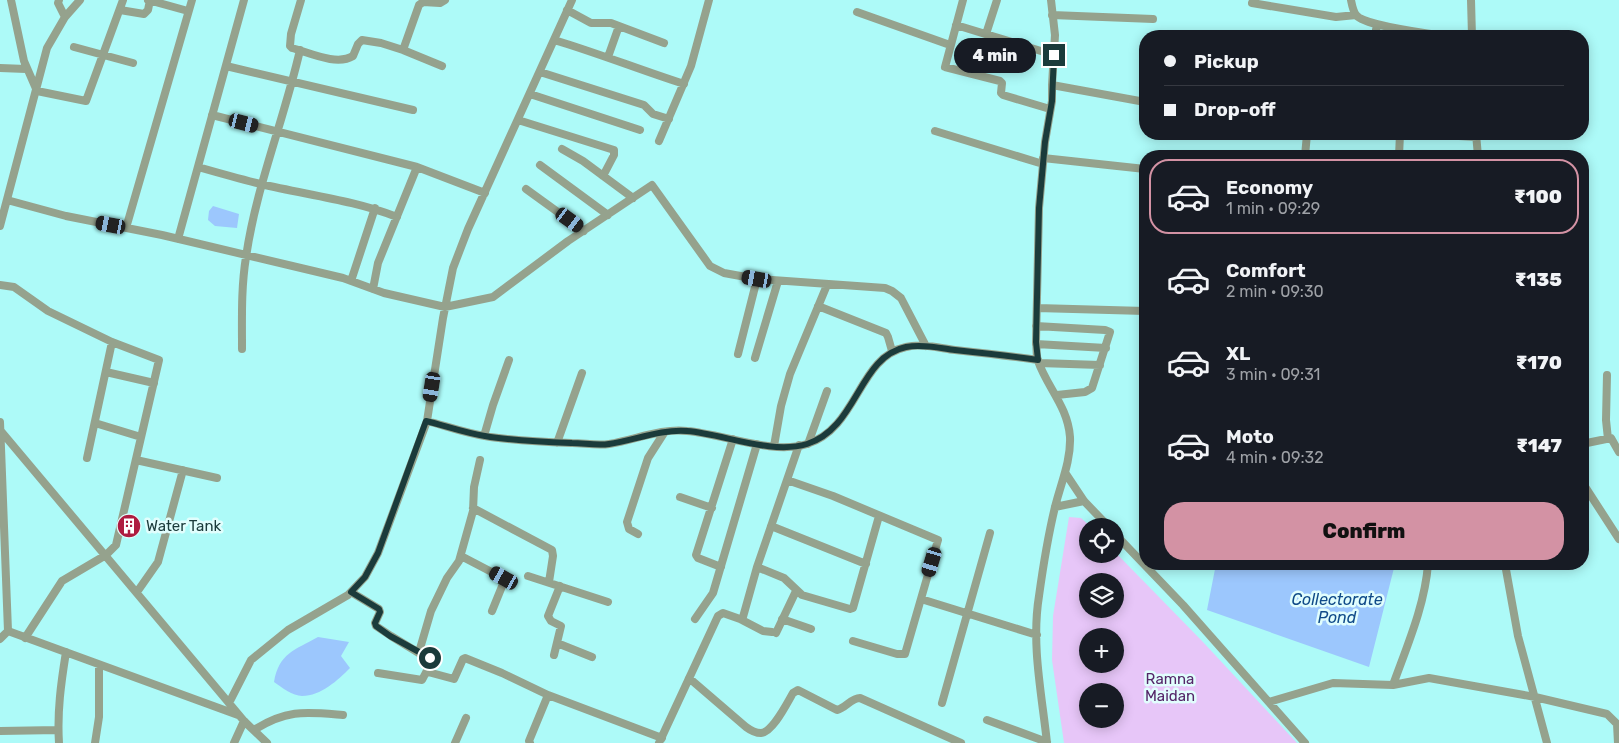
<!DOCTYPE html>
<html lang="en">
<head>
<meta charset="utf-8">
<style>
	:root { --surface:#171b24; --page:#20242c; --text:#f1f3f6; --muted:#9ea1a6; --line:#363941; --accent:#d392a4 }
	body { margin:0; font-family:Rubik,sans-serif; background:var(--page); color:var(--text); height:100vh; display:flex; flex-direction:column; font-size:19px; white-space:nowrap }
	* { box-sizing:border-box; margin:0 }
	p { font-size:16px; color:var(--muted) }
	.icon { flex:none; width:28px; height:28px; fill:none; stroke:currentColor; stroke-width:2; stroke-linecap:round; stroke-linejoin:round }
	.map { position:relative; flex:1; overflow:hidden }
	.sheet { position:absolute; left:1139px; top:150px; width:450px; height:420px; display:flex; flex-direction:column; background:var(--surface); border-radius:20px; box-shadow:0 2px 12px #0003 }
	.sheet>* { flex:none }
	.guide { position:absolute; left:1139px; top:30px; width:450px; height:110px; border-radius:20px; box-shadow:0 2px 12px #0003; display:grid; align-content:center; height:110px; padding:0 25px; background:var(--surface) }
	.fabs { position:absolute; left:1079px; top:518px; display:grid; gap:10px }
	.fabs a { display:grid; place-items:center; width:45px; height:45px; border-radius:50%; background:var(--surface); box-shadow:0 2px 12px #0003; font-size:25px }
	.end { position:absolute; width:22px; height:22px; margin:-11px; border:6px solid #1b3b3b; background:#fff; box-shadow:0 0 0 2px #fff }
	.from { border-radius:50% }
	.bubble { position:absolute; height:35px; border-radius:18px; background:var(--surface); box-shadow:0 2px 12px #0003; font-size:16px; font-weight:800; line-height:35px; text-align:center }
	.car { position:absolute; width:15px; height:30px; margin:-15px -8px; border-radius:6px; box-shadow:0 0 4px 1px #0007; background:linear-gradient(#222 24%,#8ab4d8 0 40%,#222 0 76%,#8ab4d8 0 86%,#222 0) }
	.guide b { display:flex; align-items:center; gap:18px; height:48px; font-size:19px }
	.guide b+b { border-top:1px solid var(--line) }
	.guide i { width:12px; height:12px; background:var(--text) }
	ul { padding:9px 0 0; list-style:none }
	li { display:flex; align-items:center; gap:15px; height:75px; margin:0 10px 8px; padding:0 15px; border:2px solid transparent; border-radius:20px }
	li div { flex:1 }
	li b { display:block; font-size:19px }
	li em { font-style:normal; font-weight:800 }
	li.selected { border-color:var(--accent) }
	li>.icon { width:45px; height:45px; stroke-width:1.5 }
	.action { display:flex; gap:10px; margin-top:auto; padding:10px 25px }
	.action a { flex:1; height:58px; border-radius:20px; background:var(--accent); color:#111; font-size:20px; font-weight:800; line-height:58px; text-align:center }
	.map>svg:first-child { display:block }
</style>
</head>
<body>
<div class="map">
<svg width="1619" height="743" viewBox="0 0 1619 743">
	<rect width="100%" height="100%" fill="#adfaf8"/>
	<path fill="#e7c6f8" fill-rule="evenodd" d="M1069 517 1081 518 1090 526H1088V554H1115V552L1203 642 1297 743H1064L1052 660 1053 616ZM1088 581H1115V609H1088ZM1088 636H1115V664H1088ZM1088 691H1115V719H1088Z"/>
	<path fill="#9cc7fd" d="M213 206 239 214 237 228 215 226 208 220 209 211Z
		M1216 564H1395L1369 667 1207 610Z
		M318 637 349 642 341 656 350 668C338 680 321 696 302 696 293 696 281 687 274 682 279 653 295 650 318 637Z"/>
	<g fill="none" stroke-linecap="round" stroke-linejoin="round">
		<path stroke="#95a28d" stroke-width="8" d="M11 0 24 61 37 91 86 101 123 0
			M59 0 58 3 65 17
			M148 0 188 11
			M301 0 291 34 290 46 292 48C310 53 337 66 353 56L358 44 362 40 381 43 403 50 419 5 423 2 440 3 445 0
			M963 0 945 67 1000 81 1002 83 1001 93 1003 95 1050 109
			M1351 0C1352 5 1353 11 1356 15 1364 26 1427 33 1442 36
			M1471 0 1472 36
			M1252 3 1336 17 1356 15
			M120 10 144 14 148 10 150 0
			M567 10 591 23H611L664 43
			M857 12 950 45
			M1052 15 1153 19
			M956 25 1054 55
			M986 34 997 0
			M1375 36 1377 24
			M554 40C598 53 640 70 684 84
			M74 47 133 63
			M403 50 442 66
			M608 57 619 26
			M226 66 413 110
			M0 68 26 69
			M540 72 644 105 653 114 669 119
			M1052 85 1145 102
			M530 94 640 130
			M212 115 417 167 485 193
			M518 120 614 150V155L603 176
			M935 131 1043 164
			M1291 134 1307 135
			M1423 134 1477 137
			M1476 134 1478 156
			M659 141 691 66 709 0
			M562 149 583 161 633 198
			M1305 156 1307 134
			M1399 156 1400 134
			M1043 158 1145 169
			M540 165 608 215
			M198 167C219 173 240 179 261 184 307 195 353 200 397 217
			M526 189 584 231
			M7 200 66 216 162 235 343 278 384 293 445 307 493 297 568 241 652 185 710 266 724 273 757 279 885 288 892 291 901 298 926 346
			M0 226 47 48 65 17 80 0
			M126 228 192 0
			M178 239 244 0
			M351 281 375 208
			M0 285 14 287 48 311 112 342 159 360 116 545 106 555 62 581 25 638
			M373 289 378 263 417 167
			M818 306 886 333 888 337 892 351
			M1037 308 1145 311
			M1036 326 1105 330 1110 332 1092 388 1085 392 1057 395
			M1036 344 1106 348
			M242 349C242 318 241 288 246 257 256 187 284 120 300 50
			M738 354 757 279
			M755 358 778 281
			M1039 363 1100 365
			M106 372 154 383
			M1607 375 1606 420 1608 439
			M427 421C446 426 465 433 485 436 513 441 543 442 572 443 584 443 597 446 609 444 635 440 661 428 687 431 723 434 773 455 807 444 858 428 858 357 906 347 922 343 939 348 955 350 983 353 1010 356 1038 360
			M0 422 8 631 0 639
			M95 423 141 437
			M0 430 244 721 267 743
			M484 436 493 405 509 360
			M557 443 582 373
			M808 444 827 391
			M1582 444 1611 438 1619 452
			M774 446 781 406 790 374 827 285
			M87 458 112 342
			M136 460 217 478
			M1066 474 1084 501 1108 526
			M787 480 833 496 938 540 905 654H897L853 641
			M1582 482 1619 539
			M680 497 712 508
			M1055 507 1084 501
			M473 508 552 550 553 556 549 582
			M771 526 866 564
			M638 534 629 529 627 522 648 458 664 433
			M1115 534 1183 605 1305 743
			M461 556 505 579 492 611
			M1505 564 1518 636 1547 743
			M721 567 698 558 696 555 733 439
			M757 567 784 578 802 595 850 609 853 608 879 516
			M528 576 608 602
			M137 592 158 562 183 470
			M351 592 379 609 380 612 375 623 376 626 391 636 432 661 422 680 378 673
			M921 599 1037 635
			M695 619 713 593 757 444
			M740 619 763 631 772 632
			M782 619 811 629
			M8 631 238 715
			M776 633 796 591
			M557 643 592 657
			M419 652 431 611 447 578 459 561 473 511 474 487 480 460
			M554 655 561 626 551 621 548 616 560 586
			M428 672 454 679 463 659 465 658 502 673 548 695 662 738
			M689 678 746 727C750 730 755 733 761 733 773 732 787 703 793 693L798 690 837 710C846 708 851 698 860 698L961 743
			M1393 685C1407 646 1425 605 1428 564
			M1269 702 1333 683 1393 685 1429 678 1535 697 1607 714 1617 724 1618 743
			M229 703 251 660 288 630 348 595 365 577 378 553 427 421 443 318 453 268 468 229 572 0
			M942 703 990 533
			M987 720 1047 742
			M254 730C287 709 306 712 343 715
			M0 731 58 730
			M59 743C57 712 61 683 66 652
			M95 743 99 717V665
			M234 743 244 721
			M455 743 466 718
			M530 743 529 741 548 695
			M659 743 718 616 723 613 740 619 743 617 757 567 799 445
			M1047 743C1042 695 1031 645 1039 596 1043 567 1048 536 1055 507 1061 483 1071 461 1070 437 1068 407 1047 387 1038 361 1036 355 1037 348 1036 342L1039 208 1045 142 1052 101V85L1055 35 1051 0"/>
	</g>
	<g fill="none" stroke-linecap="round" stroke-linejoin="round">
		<path stroke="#1b3b3b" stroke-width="6" d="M430 658 390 636 376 626 375 623 380 612 379 609 351 592 365 577 378 553 426 421C446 426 465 433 485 436 513 441 543 442 572 443 584 443 597 446 609 444 635 440 661 429 687 431 724 434 771 455 807 444 858 428 858 357 906 347 922 344 939 348 955 350 983 353 1010 356 1038 360L1036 342 1039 208 1045 142 1052 101 1054 55"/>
	</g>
	<defs>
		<g id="building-disc" transform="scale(1.25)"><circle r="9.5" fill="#ae1b40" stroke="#e1fefd"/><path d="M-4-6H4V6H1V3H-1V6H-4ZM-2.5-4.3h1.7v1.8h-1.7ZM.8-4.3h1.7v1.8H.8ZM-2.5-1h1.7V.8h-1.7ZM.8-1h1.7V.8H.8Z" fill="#fff"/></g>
	</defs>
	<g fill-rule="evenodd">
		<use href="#building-disc" x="129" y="526"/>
	</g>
	<g text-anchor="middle" stroke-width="5" stroke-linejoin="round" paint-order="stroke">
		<g font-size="15" fill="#1b3b3b" stroke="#e1fefd" text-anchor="start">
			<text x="146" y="531">Water Tank</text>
		</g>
		<g font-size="15" fill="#542568" stroke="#e1fefd">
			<text x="1170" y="684">Ramna<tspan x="1170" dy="17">Maidan</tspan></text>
		</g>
		<g font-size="16" font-style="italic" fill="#104b89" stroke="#e1fefd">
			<text x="1337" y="605">Collectorate<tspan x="1337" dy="18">Pond</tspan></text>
		</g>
	</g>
</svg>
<div class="fabs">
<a><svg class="icon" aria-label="locate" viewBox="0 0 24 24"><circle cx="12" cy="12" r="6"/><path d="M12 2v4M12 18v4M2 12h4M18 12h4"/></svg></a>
<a><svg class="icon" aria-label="layers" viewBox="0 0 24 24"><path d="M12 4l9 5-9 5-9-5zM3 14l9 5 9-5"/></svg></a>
<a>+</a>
<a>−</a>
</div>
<i class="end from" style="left:430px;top:658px"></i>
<i class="end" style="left:1054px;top:55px"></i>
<div class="bubble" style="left:954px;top:38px;width:82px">4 min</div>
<i class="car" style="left:244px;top:123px;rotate:104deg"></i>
<i class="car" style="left:570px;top:220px;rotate:126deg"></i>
<i class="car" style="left:111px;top:225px;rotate:281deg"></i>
<i class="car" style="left:757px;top:279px;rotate:280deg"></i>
<i class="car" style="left:432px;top:387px;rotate:189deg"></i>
<i class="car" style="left:932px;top:562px;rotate:197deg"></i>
<i class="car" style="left:504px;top:578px;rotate:299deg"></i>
<div class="guide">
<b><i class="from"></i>Pickup</b>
<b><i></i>Drop-off</b>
</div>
<section class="sheet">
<ul>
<li class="selected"><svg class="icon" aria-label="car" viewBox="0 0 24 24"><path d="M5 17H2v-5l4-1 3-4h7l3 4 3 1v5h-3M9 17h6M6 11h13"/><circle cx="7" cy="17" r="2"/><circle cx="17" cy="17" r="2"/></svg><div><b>Economy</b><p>1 min · 09:29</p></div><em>₹100</em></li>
<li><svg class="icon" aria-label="car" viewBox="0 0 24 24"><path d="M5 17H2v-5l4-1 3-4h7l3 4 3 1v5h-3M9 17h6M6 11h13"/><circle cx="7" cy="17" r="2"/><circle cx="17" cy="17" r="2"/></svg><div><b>Comfort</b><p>2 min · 09:30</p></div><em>₹135</em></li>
<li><svg class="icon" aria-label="car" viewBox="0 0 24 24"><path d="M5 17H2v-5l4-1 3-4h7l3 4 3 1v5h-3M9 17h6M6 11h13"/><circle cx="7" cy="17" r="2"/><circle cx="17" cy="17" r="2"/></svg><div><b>XL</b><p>3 min · 09:31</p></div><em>₹170</em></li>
<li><svg class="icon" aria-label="car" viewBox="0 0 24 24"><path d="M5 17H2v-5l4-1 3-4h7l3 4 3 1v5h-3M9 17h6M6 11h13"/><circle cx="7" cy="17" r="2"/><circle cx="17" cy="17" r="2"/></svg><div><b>Moto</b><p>4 min · 09:32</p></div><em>₹147</em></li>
</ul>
<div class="action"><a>Confirm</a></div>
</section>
</div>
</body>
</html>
